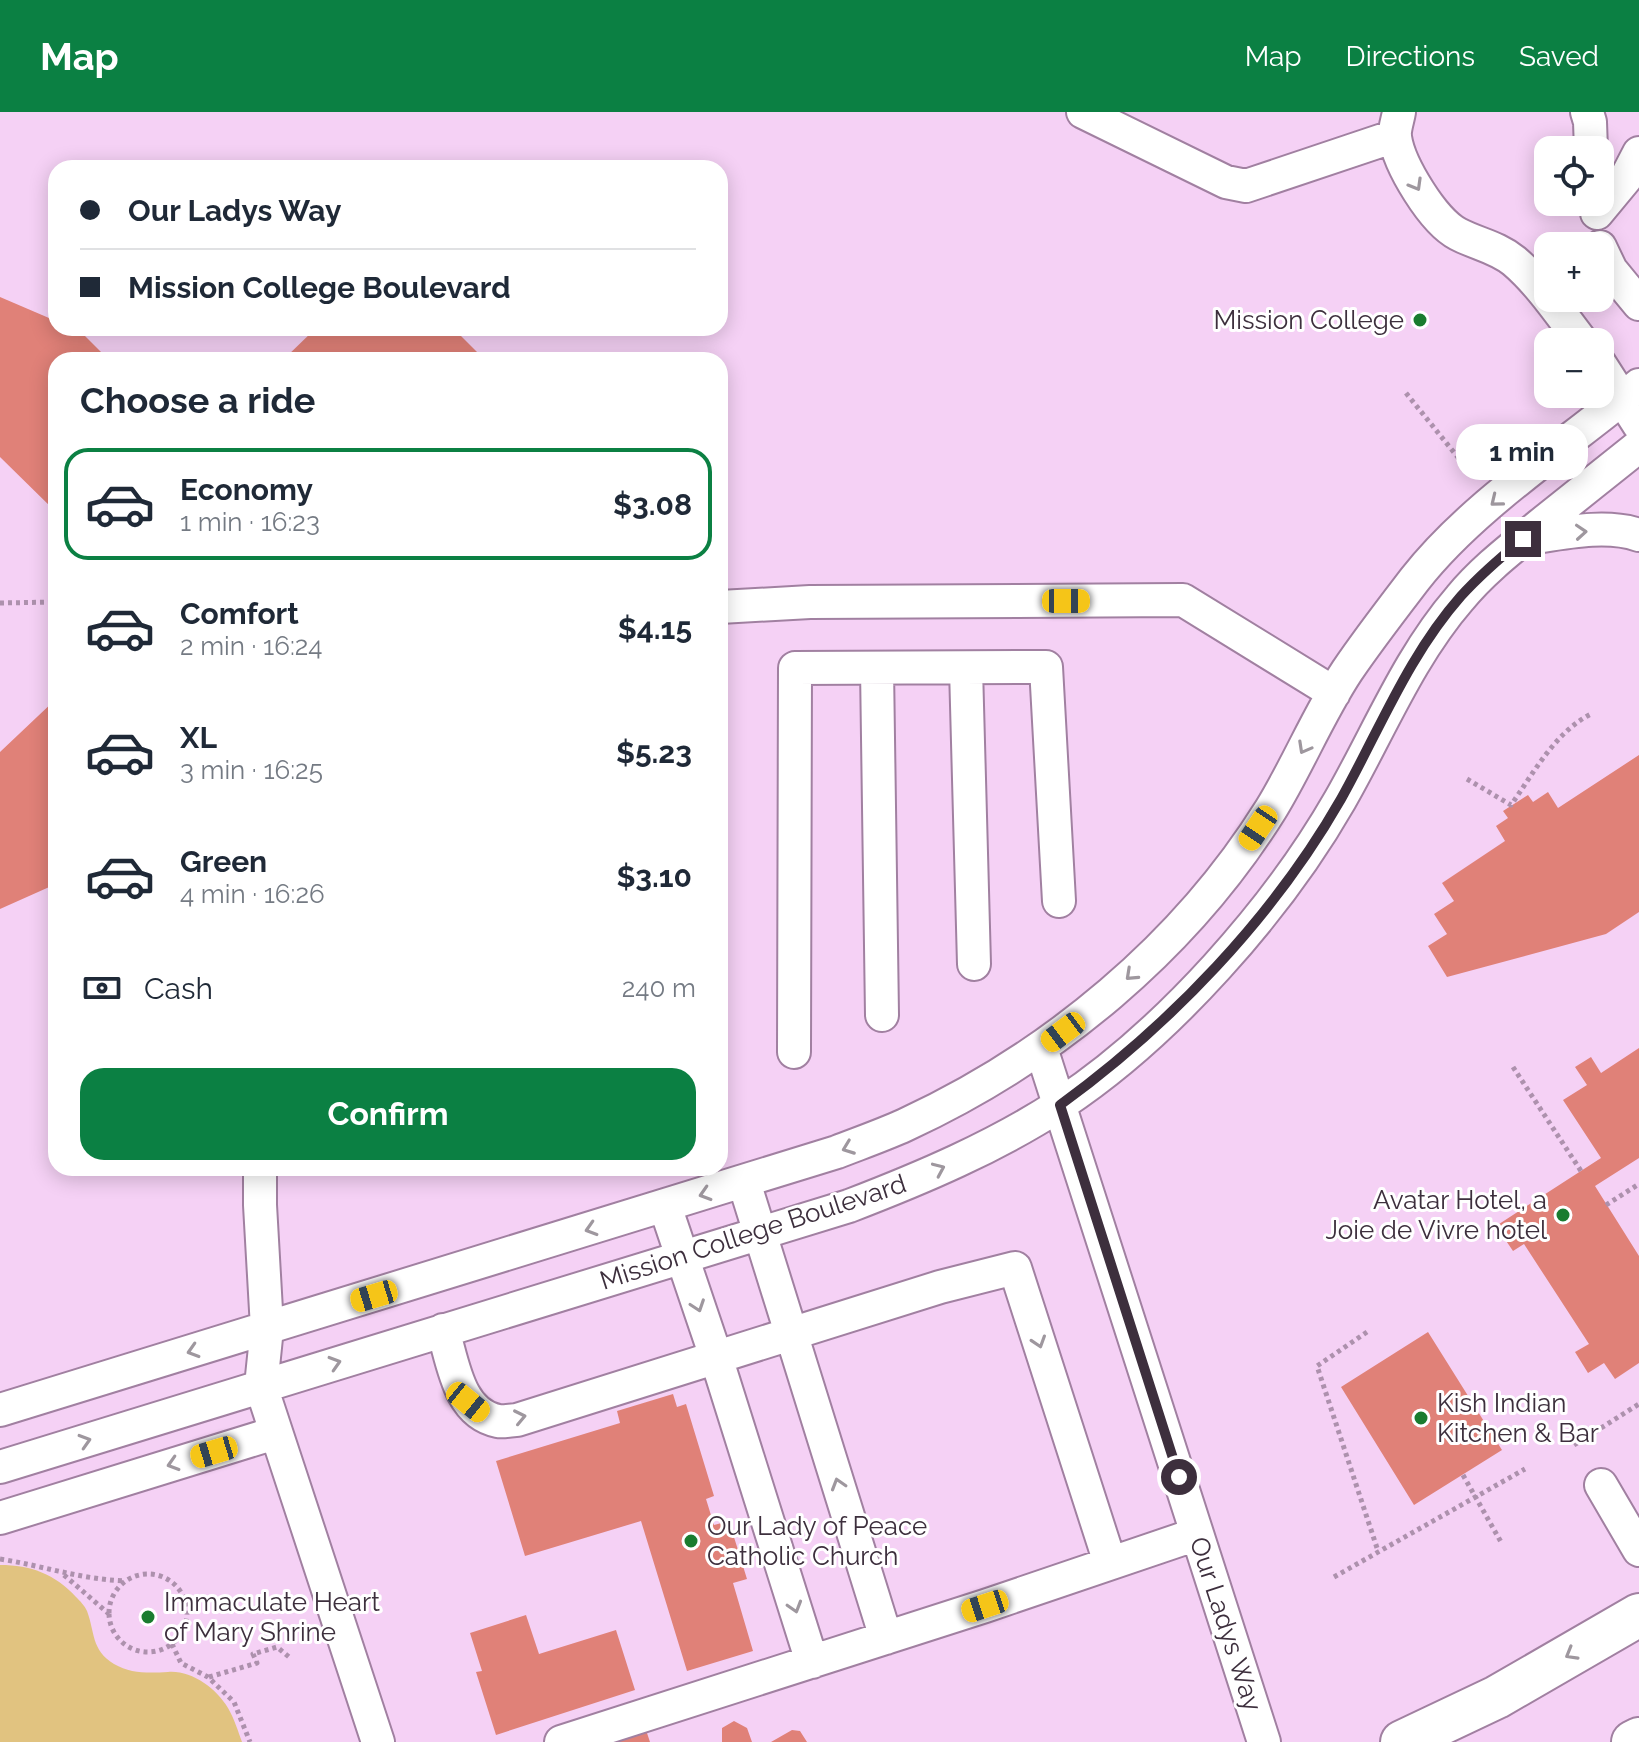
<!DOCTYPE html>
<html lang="en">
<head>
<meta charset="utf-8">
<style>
	:root { --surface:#fff; --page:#f2f2f3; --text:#1f2937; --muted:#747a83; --line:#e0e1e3; --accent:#0b8043 }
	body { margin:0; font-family:Raleway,sans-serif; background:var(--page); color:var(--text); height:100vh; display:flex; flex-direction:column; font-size:30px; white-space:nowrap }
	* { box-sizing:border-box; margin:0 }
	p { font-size:26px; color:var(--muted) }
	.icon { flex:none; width:44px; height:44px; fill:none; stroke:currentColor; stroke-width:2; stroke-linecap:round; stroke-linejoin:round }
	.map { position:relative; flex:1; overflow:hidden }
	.panel { position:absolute; left:48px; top:240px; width:680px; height:824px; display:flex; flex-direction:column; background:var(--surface); border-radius:24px; box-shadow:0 4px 20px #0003 }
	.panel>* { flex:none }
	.hud { position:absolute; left:48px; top:48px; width:680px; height:176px; border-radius:24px; box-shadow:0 4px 20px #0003; display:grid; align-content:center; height:176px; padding:0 32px; background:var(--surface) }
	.buttons { position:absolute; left:1534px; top:24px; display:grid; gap:16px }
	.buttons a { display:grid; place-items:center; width:80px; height:80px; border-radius:16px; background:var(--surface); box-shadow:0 4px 20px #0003; font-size:40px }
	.end { position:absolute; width:36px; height:36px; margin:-18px; border:10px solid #3d2f3d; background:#fff; box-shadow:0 0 0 4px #fff }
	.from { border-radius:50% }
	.bubble { position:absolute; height:56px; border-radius:24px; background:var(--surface); box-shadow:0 4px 20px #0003; font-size:26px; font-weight:700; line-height:56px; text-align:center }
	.car { position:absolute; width:24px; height:48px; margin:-24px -12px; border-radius:10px; box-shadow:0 0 6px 2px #0007; background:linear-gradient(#f5c518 24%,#345 0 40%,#f5c518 0 76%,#345 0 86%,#f5c518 0) }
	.hud b { display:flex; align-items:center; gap:28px; height:76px; font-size:30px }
	.hud b+b { border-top:2px solid var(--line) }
	.hud i { width:20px; height:20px; background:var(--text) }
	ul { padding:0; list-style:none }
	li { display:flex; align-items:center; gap:24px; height:112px; margin:0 16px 12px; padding:0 16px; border:4px solid transparent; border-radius:24px }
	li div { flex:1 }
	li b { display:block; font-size:30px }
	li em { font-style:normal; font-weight:700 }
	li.on { border-color:var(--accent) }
	li>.icon { width:72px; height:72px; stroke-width:1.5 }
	h2 { padding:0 32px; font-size:36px; line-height:96px }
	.pay { display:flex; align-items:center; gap:20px; height:88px; padding:0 32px; font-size:30px }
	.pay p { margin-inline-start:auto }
	.cta { display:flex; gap:16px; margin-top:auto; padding:16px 32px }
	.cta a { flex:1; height:92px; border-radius:24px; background:var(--accent); color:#fff; font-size:32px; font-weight:700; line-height:92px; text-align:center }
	header { display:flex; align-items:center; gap:48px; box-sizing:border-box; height:112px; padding:0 40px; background:var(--accent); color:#fff }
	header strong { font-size:38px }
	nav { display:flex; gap:44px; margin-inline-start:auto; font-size:28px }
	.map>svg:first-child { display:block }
</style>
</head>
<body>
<header>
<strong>Map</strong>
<nav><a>Map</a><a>Directions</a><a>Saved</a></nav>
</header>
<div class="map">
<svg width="1639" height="1630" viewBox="0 0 1639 1630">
	<rect width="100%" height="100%" fill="#f5d1f5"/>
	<path fill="#e1c380" d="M0 1453C31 1453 55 1462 76 1485 80 1489 85 1494 87 1499 95 1520 91 1538 114 1552 131 1562 149 1561 168 1560 191 1558 216 1576 228 1596 234 1606 238 1619 242 1630H0Z"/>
	<path fill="#e08178" d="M0 185 56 209V216H72L81 220 109 248H56V400L0 345Z
		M316 216H453L485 248H283Z
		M56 587V772L0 797V640Z
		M1639 643V800L1606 822 1447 865 1428 834 1447 822 1434 802 1454 789 1442 771 1505 729 1496 714 1508 706 1503 699 1528 683 1533 690 1548 680 1558 696Z
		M1639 936V1046L1595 1074 1639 1144V1251L1615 1267 1604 1251 1588 1261 1575 1240 1589 1232 1524 1132 1513 1139 1496 1114 1601 1046 1563 988 1587 973 1575 955 1591 945 1601 961Z
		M1428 1220 1502 1338 1414 1393 1341 1275Z
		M673 1282 677 1295 686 1292 714 1384 706 1387 714 1413 729 1409 747 1467 733 1471 753 1539 687 1559 641 1409 525 1444 496 1349 620 1311 617 1299Z
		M526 1503 539 1542 616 1518 635 1578 496 1623 476 1560 482 1559 470 1521Z
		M734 1609 747 1616 752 1630H722V1616Z
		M645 1615 650 1630H599Z
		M792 1618 800 1619 807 1630H771Z"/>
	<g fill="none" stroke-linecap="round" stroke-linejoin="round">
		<g stroke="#a180a1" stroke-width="36">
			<path id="minor" d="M1083 0 1226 70 1246 74 1395 24
				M1399 0C1398 7 1394 17 1395 25 1399 53 1433 109 1458 122 1477 132 1497 135 1514 149 1540 171 1561 203 1582 230
				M1587 0 1590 10 1591 38
				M1597 101 1626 66 1639 41
				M1600 135 1611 158 1639 192
				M1600 252 1639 313
				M1523 427C1559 422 1604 411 1639 423
				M720 495 810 490 1183 488 1334 581
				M877 556 882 903
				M966 556 974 852
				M1041 936 1264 1630
				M794 940 795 556 1046 555 1059 789
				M260 1056V1093L267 1216 261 1274 378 1630
				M744 1070 886 1526
				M665 1094 716 1245 812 1550
				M443 1218C453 1250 458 1301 498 1309 503 1310 512 1308 517 1308L940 1175 1015 1156 1110 1451
				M0 1298 837 1040C860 1031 883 1023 905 1013 1052 945 1185 835 1271 697 1298 653 1318 603 1347 559 1368 528 1392 497 1415 467 1472 394 1567 333 1639 273
				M0 1355 849 1094C922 1066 995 1035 1061 992 1167 922 1277 798 1340 688 1379 620 1408 546 1460 486 1483 458 1512 436 1540 413 1573 387 1606 360 1639 334
				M1601 1373 1639 1438
				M0 1406 275 1321
				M561 1630 985 1494 1197 1422"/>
		</g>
		<g stroke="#a180a1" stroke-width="46">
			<path id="major" d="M1402 1630 1497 1585 1639 1503
				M1633 1630 1639 1627"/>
		</g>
		<path stroke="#ad91ad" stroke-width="5" stroke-dasharray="4 4" stroke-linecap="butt" d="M1406 281 1473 364
			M0 491 56 490
			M1467 667 1511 693C1533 662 1555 620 1591 602
			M1513 955 1581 1059
			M1606 1093 1639 1072
			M1367 1220 1317 1254 1378 1439
			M1574 1333 1639 1292
			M1463 1363 1501 1430
			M0 1447C44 1454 79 1467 125 1469
			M109 1501a39 39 0 1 1 78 0a39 39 0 1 1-78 0Z
			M64 1463 109 1502
			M1334 1465 1525 1357
			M172 1532 181 1551 208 1565 234 1590 250 1630
			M209 1565 257 1551 253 1542 277 1535 289 1545"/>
		<use href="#minor" stroke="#fff" stroke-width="32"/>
		<use href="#major" stroke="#fff" stroke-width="42"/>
	</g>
	<defs><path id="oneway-chevron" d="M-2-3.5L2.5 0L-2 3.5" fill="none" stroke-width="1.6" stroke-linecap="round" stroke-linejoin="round" transform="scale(2)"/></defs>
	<g stroke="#9e979e">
		<use href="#oneway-chevron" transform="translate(1416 73) rotate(60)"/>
		<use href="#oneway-chevron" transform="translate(1496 389) rotate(141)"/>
		<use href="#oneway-chevron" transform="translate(1581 420) rotate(-4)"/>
		<use href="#oneway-chevron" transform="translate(1304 636) rotate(119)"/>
		<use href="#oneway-chevron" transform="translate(1131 863) rotate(137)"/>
		<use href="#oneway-chevron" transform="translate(848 1036) rotate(159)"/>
		<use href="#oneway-chevron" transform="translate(939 1057) rotate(-24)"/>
		<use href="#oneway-chevron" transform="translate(705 1082) rotate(163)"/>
		<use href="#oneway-chevron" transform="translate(591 1117) rotate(163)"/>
		<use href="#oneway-chevron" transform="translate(698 1194) rotate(71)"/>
		<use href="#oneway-chevron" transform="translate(1039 1230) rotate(72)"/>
		<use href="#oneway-chevron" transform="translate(193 1239) rotate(163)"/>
		<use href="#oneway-chevron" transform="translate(335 1251) rotate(-17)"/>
		<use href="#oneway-chevron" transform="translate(520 1305) rotate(-12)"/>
		<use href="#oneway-chevron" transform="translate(85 1329) rotate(-17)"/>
		<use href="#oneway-chevron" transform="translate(173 1352) rotate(163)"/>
		<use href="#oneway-chevron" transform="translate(838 1372) rotate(-107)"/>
		<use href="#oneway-chevron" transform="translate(795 1495) rotate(73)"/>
		<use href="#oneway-chevron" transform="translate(1571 1542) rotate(150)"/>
	</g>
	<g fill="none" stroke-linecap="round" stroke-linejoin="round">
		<path stroke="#3d2f3d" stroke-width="10" d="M1179 1365 1060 993C1170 913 1273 806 1341 687 1379 619 1408 544 1461 484 1480 463 1501 445 1523 427"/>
	</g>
	<g fill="#1a7c2f" stroke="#fff" stroke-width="3">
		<circle cx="1420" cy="208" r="8"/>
		<circle cx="1563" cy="1103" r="8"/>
		<circle cx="1421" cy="1306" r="8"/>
		<circle cx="691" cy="1429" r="8"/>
		<circle cx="148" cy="1505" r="8"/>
	</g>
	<g text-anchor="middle" stroke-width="6" stroke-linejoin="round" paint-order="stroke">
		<g font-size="26" fill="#3d2f3d" stroke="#fff" text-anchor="start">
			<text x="1404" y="217" text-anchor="end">Mission College</text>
			<text x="1547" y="1097" text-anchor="end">Avatar Hotel, a<tspan x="1547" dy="30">Joie de Vivre hotel</tspan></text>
			<text x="1437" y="1300">Kish Indian<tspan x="1437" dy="30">Kitchen &amp; Bar</tspan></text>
			<text x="707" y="1423">Our Lady of Peace<tspan x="707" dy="30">Catholic Church</tspan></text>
			<text x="164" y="1499">Immaculate Heart<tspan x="164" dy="30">of Mary Shrine</tspan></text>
		</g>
		<g font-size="26" fill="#3d2f3d" stroke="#fff">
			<text transform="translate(753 1120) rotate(-18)" y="9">Mission College Boulevard</text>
			<text transform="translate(1226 1512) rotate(72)" y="9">Our Ladys Way</text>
		</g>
	</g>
</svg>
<div class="buttons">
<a><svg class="icon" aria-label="locate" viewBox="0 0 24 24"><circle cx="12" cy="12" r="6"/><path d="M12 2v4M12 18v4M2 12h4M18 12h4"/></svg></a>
<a>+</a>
<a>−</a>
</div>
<i class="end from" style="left:1179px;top:1365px"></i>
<i class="end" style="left:1523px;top:427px"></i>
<div class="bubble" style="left:1456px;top:312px;width:132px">1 min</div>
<i class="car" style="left:1066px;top:489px;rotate:90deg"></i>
<i class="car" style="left:1258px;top:716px;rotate:214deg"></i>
<i class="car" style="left:1063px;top:920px;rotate:233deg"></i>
<i class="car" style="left:374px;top:1184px;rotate:253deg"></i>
<i class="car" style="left:468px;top:1290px;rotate:129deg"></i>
<i class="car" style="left:214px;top:1340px;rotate:253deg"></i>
<i class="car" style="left:985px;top:1494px;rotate:252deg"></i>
<div class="hud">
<b><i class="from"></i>Our Ladys Way</b>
<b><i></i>Mission College Boulevard</b>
</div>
<section class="panel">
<h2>Choose a ride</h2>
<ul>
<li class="on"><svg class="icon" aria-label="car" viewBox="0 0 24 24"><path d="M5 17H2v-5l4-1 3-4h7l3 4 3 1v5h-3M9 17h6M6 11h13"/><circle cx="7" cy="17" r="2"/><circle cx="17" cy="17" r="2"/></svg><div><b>Economy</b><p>1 min · 16:23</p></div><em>$3.08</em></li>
<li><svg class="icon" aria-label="car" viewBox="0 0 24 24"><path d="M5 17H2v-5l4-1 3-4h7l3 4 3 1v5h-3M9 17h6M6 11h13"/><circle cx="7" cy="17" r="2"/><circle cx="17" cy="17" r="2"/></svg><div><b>Comfort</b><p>2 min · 16:24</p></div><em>$4.15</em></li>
<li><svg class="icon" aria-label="car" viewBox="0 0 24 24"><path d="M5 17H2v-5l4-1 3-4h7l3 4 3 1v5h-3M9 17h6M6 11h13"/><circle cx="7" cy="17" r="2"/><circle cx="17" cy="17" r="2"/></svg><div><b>XL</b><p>3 min · 16:25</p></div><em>$5.23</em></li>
<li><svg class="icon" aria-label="car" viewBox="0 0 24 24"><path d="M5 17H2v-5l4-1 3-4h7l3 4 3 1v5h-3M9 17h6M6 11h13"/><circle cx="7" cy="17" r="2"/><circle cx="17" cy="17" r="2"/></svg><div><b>Green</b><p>4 min · 16:26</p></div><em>$3.10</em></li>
</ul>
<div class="pay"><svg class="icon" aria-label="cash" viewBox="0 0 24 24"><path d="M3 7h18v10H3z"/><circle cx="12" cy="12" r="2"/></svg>Cash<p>240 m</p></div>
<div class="cta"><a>Confirm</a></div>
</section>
</div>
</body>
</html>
